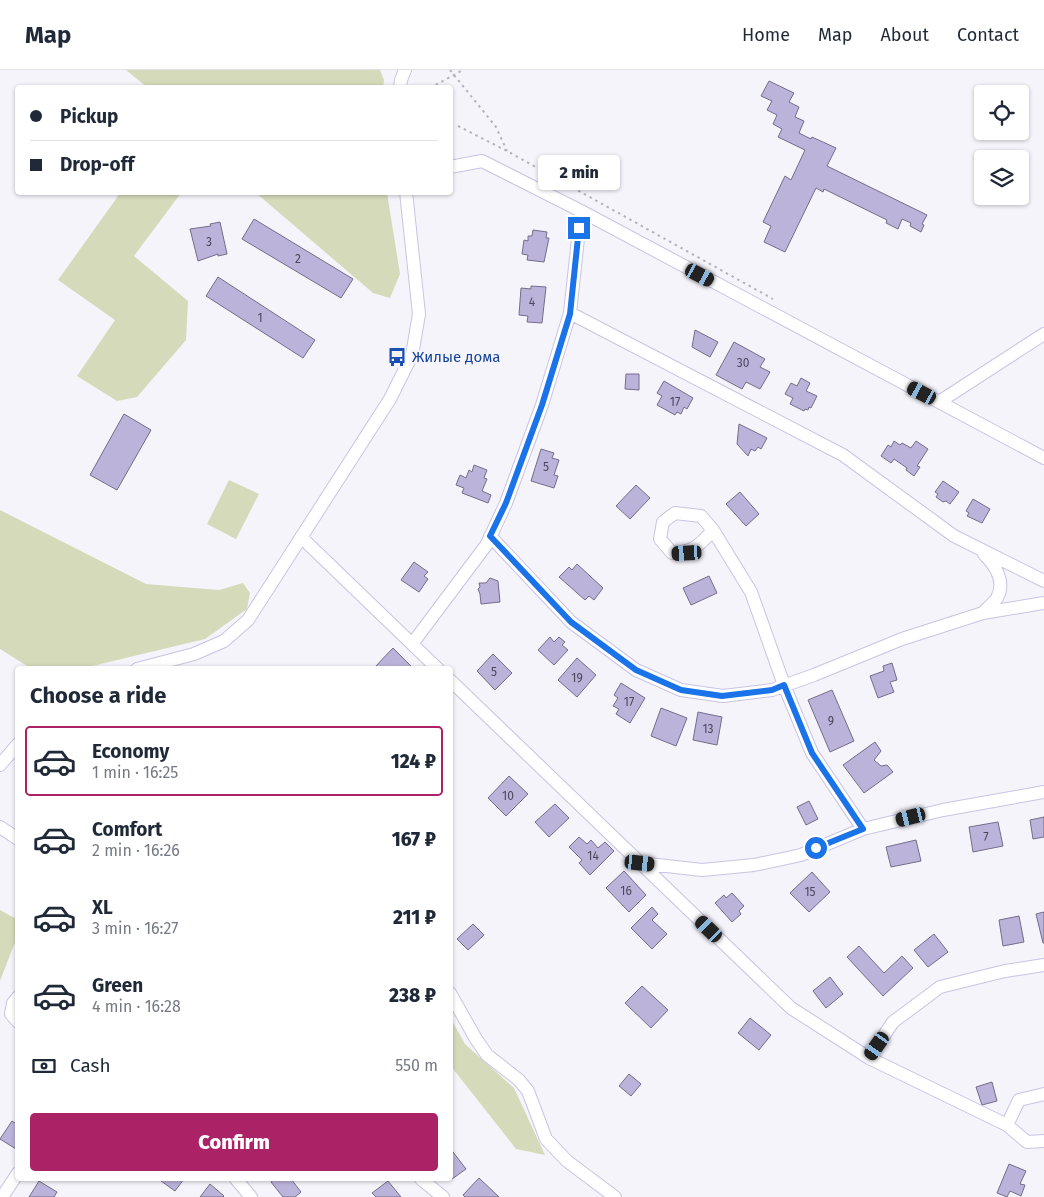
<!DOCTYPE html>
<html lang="en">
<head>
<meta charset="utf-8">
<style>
	:root { --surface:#fff; --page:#f6f6f7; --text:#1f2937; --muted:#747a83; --line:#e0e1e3; --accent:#ab2267 }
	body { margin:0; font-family:"Fira Sans",sans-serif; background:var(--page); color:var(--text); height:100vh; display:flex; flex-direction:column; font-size:19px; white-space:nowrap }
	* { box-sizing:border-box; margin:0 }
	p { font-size:16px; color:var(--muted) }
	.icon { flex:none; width:28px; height:28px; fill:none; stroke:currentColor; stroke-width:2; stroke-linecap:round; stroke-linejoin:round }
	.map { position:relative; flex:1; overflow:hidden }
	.sheet { position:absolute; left:15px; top:596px; width:438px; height:515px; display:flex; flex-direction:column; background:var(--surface); border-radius:5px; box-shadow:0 1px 4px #0004 }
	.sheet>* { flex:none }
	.hud { position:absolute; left:15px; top:15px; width:438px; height:110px; border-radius:5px; box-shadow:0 1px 4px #0004; display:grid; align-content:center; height:110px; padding:0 15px; background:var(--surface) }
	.controls { position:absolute; left:974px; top:15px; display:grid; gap:10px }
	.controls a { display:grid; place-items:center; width:55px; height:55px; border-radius:5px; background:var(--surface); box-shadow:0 1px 4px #0004; font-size:25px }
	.end { position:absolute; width:22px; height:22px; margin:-11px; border:6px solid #1a73e8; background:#fff; box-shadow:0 0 0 2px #fff }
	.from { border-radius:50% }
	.bubble { position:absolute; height:35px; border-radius:5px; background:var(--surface); box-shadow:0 1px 4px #0004; font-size:16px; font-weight:800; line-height:35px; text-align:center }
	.car { position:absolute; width:15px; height:30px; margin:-15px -8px; border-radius:6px; box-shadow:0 0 4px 1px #0007; background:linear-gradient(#222 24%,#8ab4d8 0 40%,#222 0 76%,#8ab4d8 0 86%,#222 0) }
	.hud b { display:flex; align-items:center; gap:18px; height:48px; font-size:19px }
	.hud b+b { border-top:1px solid var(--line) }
	.hud i { width:12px; height:12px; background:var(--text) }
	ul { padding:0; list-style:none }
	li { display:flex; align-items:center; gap:15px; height:70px; margin:0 10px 8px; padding:0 5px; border:2px solid transparent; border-radius:5px }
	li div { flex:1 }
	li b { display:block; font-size:19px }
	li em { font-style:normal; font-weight:800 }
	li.active { border-color:var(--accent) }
	li>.icon { width:45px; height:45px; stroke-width:1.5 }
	h2 { padding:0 15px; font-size:22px; line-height:60px }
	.pay { display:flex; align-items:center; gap:12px; height:55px; padding:0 15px; font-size:19px }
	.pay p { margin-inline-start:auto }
	.action { display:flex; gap:10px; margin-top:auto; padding:10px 15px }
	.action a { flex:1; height:58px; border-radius:5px; background:var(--accent); color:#fff; font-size:20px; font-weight:800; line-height:58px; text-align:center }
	header { display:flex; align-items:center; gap:30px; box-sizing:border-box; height:70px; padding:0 25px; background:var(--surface); border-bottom:1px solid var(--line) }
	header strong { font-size:24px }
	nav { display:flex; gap:28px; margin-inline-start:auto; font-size:18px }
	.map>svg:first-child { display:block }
</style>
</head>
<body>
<header>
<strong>Map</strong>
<nav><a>Home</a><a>Map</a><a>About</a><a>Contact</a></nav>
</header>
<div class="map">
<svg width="1044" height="1127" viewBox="0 0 1044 1127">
	<rect width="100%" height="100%" fill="#f5f4fb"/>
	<path fill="#d5dbba" d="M126 0H380L384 10 383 18H148Z
		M121 122 181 123 134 186 188 231 186 270 137 327 117 331 77 306 115 250 58 210Z
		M256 123H387L400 204 390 228 373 223Z
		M229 410 259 424 236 469 207 454Z
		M0 440 146 514 219 520 243 513 250 523 247 539 205 569 88 597 85 599H32L0 579Z
		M0 840 18 850 17 867 0 911Z
		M450 947 465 974 514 1018 545 1085 516 1079 450 995Z"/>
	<path fill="#bcb3da" stroke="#746d8a" d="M769 11 794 23 789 32 799 37 795 47 804 51 799 63 811 69 812 67 836 78 827 96 927 145 922 154 924 155 921 162 910 156 911 153 902 149 898 159 886 153 887 150 824 119 823 122 816 118 785 182 764 172 771 156 763 152 785 106 791 110 805 80 778 67 782 59 773 54 777 45 767 40 772 31 761 26Z
		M254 149 353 209 341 228 242 169Z
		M220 152 227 184 218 186V184L198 191 190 159 211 156 210 154Z
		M533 160 547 162 546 168H549L544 192 527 190 528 185 522 184 524 170 528 171V166H532Z
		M218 207 315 270 303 288 206 226Z
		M531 216 546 217 542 253 527 252 528 246 519 245 521 218 531 219Z
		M695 260 718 272 710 287 692 277Z
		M734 272 765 289 760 297 770 302 760 319 746 312 742 319 716 305Z
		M626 304H639V320L625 319Z
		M801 308 810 313 806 321 817 326 811 338 809 337 808 340 805 339 804 341 790 334 793 328 785 324 791 313 797 316Z
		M664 311 693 328 687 339 684 337 681 344 677 342 675 345 657 335 662 326 657 323Z
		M124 344 151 360 117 420 90 405Z
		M739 354 767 368 761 379 758 377 755 381 751 379 748 386 737 374Z
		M894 371 900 375 902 373 911 378 916 371 928 379 917 396 920 397 914 406 906 400 907 398 894 389 891 393 881 386 888 375 891 377Z
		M541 379 554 383 552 388 559 390 554 405 558 406 554 418 531 411Z
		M474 395 487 400 484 408 487 409 482 421 491 425 488 433 462 423 464 418 456 415 460 405 466 408 469 400 472 402Z
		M943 411 959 422 950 434 946 431 943 432 936 427 938 424 935 422Z
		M636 415 650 428 630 449 616 436Z
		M740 422 759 444 746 456 726 434Z
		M973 429 990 439 982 453 967 446 969 443 966 441Z
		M414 492 428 502 424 506 428 509 419 522 401 510Z
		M577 494 603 518 594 530 589 526 585 530 559 507 569 497 572 500Z
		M709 506 717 523 691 535 683 518Z
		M490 508 498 511 500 532 481 534 480 524 478 519 480 517 479 513H486Z
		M550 567 554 572 559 567 565 572 562 575 568 580 554 595 538 580Z
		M393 578 414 599H373Z
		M493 584 512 603 495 620 477 601Z
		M577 588 596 605 577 627 558 610Z
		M892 593 897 610 890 612 894 622 878 628 870 606 884 601 883 596Z
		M621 613 645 628 630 653 616 644 619 639 613 636 618 628 614 625Z
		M832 620 854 671 830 682 808 630Z
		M661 638 687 648 676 676 651 666Z
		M698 642 722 647 717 675 693 670Z
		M875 672 881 681 874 690 881 696 887 695 893 702 864 723 843 695Z
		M509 706 528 724 506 746 488 728Z
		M809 731 818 749 806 755 797 737Z
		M555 734 569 748 549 767 535 752Z
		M1044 747V767L1033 769 1030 750Z
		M998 752 1003 776 973 782 969 757Z
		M579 767 587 774 591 770 598 778 605 772 614 781 590 805 579 793 582 790 569 777Z
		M916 770 921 791 891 797 886 777Z
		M624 801 646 825 629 842 606 818Z
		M812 802 830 822 809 842 790 823Z
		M732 823 744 836 739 841 741 844 732 852 715 833 724 825 726 828Z
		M652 837 658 844 652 850 667 864 652 879 631 858Z
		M1044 842V873H1043L1036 844Z
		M1019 846 1024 872 1003 876 999 850Z
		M473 854 484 865 468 880 457 869Z
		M934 864 948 882 928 897 914 880Z
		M859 876 884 903 902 886 913 898 883 926 847 887Z
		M830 907 843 924 826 938 813 921Z
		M642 916 668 940 651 958 625 933Z
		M750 948 771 965 759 980 738 963Z
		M629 1004 641 1014 631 1026 619 1016Z
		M992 1012 997 1031 982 1035 976 1017Z
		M12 1051 18 1055V1077L16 1079 0 1069Z
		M450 1078 466 1099 452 1109 450 1107Z
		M1009 1094 1026 1101 1020 1114 1025 1115 1021 1126 1010 1121 1007 1127 997 1123Z
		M479 1108 499 1127H465L463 1125Z
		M162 1109H184L175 1121 161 1111Z
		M275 1109H291L301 1122 295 1127H283L271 1112Z
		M39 1111 57 1122 54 1127H29Z
		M388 1111 401 1127H376L372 1123Z
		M210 1114 224 1126 223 1127H200Z"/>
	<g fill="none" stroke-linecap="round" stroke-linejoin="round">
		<g stroke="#cac3e3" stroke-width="14">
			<path id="minor" d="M400 18 401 10 405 0
				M450 97 482 91 581 141 1044 388
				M581 141 570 243 843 385 954 466 1044 511
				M939 332 1044 264
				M713 460C699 476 693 482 672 483L660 469 663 452 675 443 701 446 713 460 751 522 784 615 812 683 863 759
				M490 466 571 552 636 600 681 620 723 626 772 620 814 605 902 569 983 543 1044 533
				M301 467 438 599
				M983 543C987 538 994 533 997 528 1006 512 995 495 984 484
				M412 574 487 474 506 433 542 335 570 243
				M137 599 194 584 224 571 248 550 390 329 412 285 419 244 406 122
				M450 610 791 938 869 988 1007 1055 1027 1072 1044 1071
				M0 695 18 674
				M0 757 18 769
				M640 793 702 800 754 795 801 785 863 759 943 740 1044 722
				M450 923 476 969 487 985 519 1010 528 1021 546 1069 567 1091 615 1127
				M18 927 13 933 11 944 18 952
				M869 988 893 952 940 917 1005 901 1044 895
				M1007 1055 1019 1030 1044 1024
				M236 1109 251 1127
				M421 1109 443 1127
				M2 1127 18 1103"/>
		</g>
		<path stroke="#b4b3bb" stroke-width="2" stroke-dasharray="2.5 4" stroke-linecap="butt" d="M450 0 496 57 507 81
			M430 18 463 0
			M458 56 507 81 773 229"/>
		<use href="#minor" stroke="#fff" stroke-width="12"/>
	</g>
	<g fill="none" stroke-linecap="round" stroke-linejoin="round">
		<path stroke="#1a73e8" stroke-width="6" d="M579 158 570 244 542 335 506 433 490 466 571 552 636 600 681 620 722 626 772 620 784 615 812 683 863 759 816 778"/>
	</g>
	<defs>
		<g id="bus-bare" transform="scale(1.5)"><path d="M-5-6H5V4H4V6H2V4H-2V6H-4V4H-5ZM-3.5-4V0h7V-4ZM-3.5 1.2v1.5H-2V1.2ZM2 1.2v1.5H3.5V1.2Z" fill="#1a4fb4" stroke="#f5f4fb" stroke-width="2.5" paint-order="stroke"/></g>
	</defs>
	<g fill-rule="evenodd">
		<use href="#bus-bare" x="397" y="287"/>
	</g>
	<g text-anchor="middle" stroke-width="4.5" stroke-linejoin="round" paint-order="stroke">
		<g font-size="12" fill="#4c485b">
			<text x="209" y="176">3</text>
			<text x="298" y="193">2</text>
			<text x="532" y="236">4</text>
			<text x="260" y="252">1</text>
			<text x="743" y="297">30</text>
			<text x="675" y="336">17</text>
			<text x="546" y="401">5</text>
			<text x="494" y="606">5</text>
			<text x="577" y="612">19</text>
			<text x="629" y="636">17</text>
			<text x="831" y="655">9</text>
			<text x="708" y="663">13</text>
			<text x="508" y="730">10</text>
			<text x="986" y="771">7</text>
			<text x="593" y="790">14</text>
			<text x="626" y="825">16</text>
			<text x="810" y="826">15</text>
		</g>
		<g font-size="15" fill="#164399" stroke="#f5f4fb" text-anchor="start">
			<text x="412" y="292">Жилые дома</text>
		</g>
	</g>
</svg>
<div class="controls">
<a><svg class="icon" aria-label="locate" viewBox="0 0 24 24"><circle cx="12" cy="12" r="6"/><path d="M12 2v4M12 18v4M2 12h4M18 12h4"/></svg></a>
<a><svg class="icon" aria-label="layers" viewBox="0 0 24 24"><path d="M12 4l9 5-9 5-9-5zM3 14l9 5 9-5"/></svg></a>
</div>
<i class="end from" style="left:816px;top:778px"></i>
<i class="end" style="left:579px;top:158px"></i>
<div class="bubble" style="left:538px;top:85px;width:82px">2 min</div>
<i class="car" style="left:700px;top:205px;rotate:118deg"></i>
<i class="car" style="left:922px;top:323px;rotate:298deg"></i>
<i class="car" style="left:687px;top:483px;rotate:267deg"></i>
<i class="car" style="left:911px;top:747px;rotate:256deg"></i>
<i class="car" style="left:640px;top:793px;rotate:96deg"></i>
<i class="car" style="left:709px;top:859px;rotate:314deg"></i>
<i class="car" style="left:877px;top:976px;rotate:215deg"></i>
<div class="hud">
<b><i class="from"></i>Pickup</b>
<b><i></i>Drop-off</b>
</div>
<section class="sheet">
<h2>Choose a ride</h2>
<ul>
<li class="active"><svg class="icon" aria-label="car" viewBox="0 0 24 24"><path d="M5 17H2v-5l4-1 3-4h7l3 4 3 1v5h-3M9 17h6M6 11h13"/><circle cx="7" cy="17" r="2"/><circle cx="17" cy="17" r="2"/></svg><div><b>Economy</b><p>1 min · 16:25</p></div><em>124 ₽</em></li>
<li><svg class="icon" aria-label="car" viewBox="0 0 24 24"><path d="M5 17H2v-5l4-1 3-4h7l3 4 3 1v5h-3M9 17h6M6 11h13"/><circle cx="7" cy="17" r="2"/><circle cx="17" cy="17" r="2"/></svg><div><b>Comfort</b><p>2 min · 16:26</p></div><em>167 ₽</em></li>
<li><svg class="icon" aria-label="car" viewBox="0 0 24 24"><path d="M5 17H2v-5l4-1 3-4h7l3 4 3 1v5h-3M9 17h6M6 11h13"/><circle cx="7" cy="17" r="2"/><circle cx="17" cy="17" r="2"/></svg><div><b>XL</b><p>3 min · 16:27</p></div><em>211 ₽</em></li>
<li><svg class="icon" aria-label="car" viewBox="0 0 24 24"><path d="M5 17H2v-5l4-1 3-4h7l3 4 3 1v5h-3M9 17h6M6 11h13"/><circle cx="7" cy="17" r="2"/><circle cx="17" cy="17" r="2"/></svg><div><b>Green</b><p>4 min · 16:28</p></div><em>238 ₽</em></li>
</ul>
<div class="pay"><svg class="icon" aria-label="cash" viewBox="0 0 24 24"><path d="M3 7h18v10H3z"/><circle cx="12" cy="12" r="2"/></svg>Cash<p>550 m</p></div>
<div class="action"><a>Confirm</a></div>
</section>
</div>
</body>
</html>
